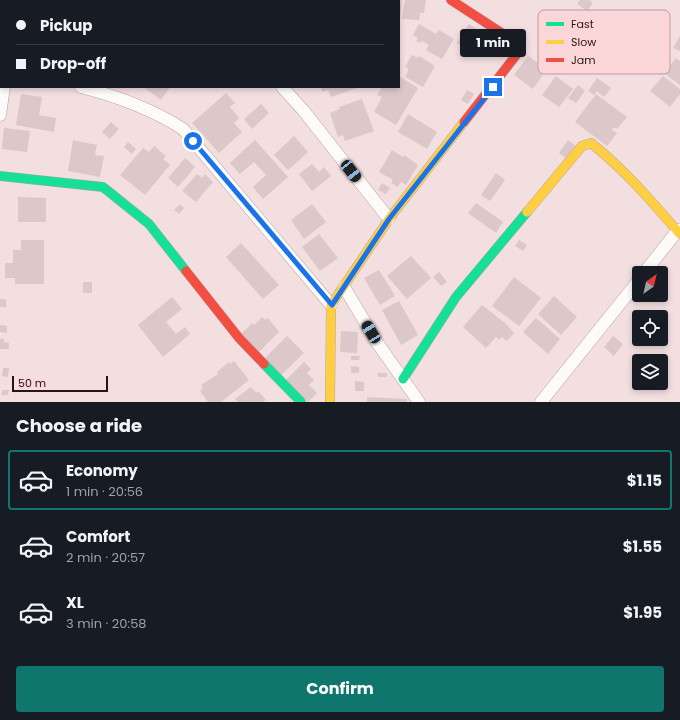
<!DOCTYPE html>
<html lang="en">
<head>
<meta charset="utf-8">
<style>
	:root { --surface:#171b24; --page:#20242c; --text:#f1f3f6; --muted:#9ea1a6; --line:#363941; --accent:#0f766e }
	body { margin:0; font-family:Poppins,sans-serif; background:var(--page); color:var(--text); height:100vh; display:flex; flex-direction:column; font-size:15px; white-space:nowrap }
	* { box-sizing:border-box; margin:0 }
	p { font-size:13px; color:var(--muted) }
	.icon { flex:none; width:22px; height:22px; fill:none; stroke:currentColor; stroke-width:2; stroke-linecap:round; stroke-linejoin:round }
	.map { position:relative; height:402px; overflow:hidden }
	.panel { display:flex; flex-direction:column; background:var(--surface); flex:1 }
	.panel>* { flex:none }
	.banner { position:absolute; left:0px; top:0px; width:400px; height:88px; box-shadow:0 2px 6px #0003; display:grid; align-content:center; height:88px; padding:0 16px; background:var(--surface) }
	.needle { width:26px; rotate:34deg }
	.tools { position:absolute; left:632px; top:266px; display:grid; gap:8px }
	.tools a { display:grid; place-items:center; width:36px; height:36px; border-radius:4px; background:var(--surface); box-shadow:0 2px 6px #0003; font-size:20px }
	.scale { position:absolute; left:12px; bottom:10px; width:96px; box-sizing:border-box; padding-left:4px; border:2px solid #281316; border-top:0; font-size:11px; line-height:14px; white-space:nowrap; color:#281316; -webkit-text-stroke:3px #fbd6d9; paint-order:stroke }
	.end { position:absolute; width:18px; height:18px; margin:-9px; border:5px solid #1a73e8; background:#fff; box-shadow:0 0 0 2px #fff }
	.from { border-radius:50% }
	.bubble { position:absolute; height:28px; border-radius:4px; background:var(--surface); box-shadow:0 2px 6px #0003; font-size:13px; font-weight:700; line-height:28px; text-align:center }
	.car { position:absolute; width:12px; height:24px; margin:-12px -6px; border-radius:5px; box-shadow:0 0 3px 1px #0007; background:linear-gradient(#222 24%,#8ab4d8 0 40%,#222 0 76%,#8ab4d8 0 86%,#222 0) }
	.banner b { display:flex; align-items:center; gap:14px; height:38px; font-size:15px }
	.banner b+b { border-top:1px solid var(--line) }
	.banner i { width:10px; height:10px; background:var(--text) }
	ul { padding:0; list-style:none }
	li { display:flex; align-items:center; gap:12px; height:60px; margin:0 8px 6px; padding:0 8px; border:2px solid transparent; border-radius:4px }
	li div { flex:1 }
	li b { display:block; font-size:15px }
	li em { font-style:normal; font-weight:700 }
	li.current { border-color:var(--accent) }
	li>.icon { width:36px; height:36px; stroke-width:1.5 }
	h2 { padding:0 16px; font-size:18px; line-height:48px }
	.cta { display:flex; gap:8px; margin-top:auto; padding:8px 16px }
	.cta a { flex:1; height:46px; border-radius:4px; background:var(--accent); color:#fff; font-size:16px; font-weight:700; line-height:46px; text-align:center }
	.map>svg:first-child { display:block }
</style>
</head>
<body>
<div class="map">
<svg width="680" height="402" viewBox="0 0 680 402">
	<rect width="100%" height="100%" fill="#f3dee0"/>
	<path fill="#dcc8c8" d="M399 0H402L400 20H399Z
		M405 0H426L424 13H420L419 20 402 19Z
		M580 0H589L593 3 587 11 577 4Z
		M419 24 436 34 439 30 454 39 442 59 426 50 429 45 422 41 420 43 416 41 418 38 413 35Z
		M469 24 496 41 488 55 484 52 481 57 457 43Z
		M680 36V51L673 48Z
		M412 55 418 58 419 56 435 66 423 87 405 77 409 69 405 67Z
		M528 56 547 69 533 89 514 75Z
		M676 58 680 61V85L664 73Z
		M399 76 418 88 396 125 374 112 382 97 377 95 382 87H399Z
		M556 76 573 89 559 107 542 95Z
		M663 76 680 89V94L670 107 650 91Z
		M597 78 611 88 604 97 597 91 594 95 588 91Z
		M578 85 585 91 576 103 568 98Z
		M146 87H170L161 100 145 88Z
		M321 87H360L331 97 328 90 322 92Z
		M467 90 474 94 468 104 461 100Z
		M226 93 235 103 230 107 239 118 234 123 242 132 219 153 192 123Z
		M21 94 42 97 39 115 56 118 54 132 16 125Z
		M596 94 627 117 617 129 614 127 612 130 617 133 607 146 575 122Z
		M362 99 374 131 345 141 343 135 338 137 330 113 340 109 339 107Z
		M261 104 269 113 252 129 244 119Z
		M408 114 437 132 427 149 398 132Z
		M111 122 119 129 110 139 102 132Z
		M4 128 30 131 27 152 2 149Z
		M294 136 308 152 288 170 274 155Z
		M73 140 97 145 95 155 104 156 100 177 68 171Z
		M255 140 288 177 263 199 253 187 266 175 254 162 240 174 230 163Z
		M568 140 576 146 567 159 559 153Z
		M128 142 136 149 132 154 124 147Z
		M154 146 166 156 163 159 170 165 145 195 120 175 143 148 149 152Z
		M392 150 403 157 404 155 418 165 406 185 401 182 398 187 391 183 393 180 379 172Z
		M185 158 195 167 178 187 168 178Z
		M312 164 319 172 324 167 331 176 312 191 299 174Z
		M496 173 505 180 490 201 481 195Z
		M197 174 202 178 205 174 213 182 196 202 182 191Z
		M382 183 390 188 386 194 378 190Z
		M18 197 46 198V222H18Z
		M476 203 503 222 496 233 468 213Z
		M180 204 184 208 179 214 174 210Z
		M312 204 326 222 304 239 291 220Z
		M319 234 338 258 320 271 302 247Z
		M21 240H44V284H15V278H5V263H13V250H21Z
		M519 240 527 245 523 251 515 246Z
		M241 243 279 285 263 299 226 257Z
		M411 256 431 278 407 299 387 276Z
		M379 270 395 296 380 305 364 278Z
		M439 272 447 282 441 286 433 277Z
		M514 277 541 298 519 326 492 306Z
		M83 282H92V293H83Z
		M554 296 577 317 561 335 538 314Z
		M172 297 182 309 166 322 176 334 185 327 190 334 163 357 138 325Z
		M0 299H6V307H0Z
		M399 301 418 335 401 345 382 310Z
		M482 305 505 323 514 333 507 341 502 337 499 340 496 337 486 348 463 327Z
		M262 317 265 320 268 318 279 332 259 352 241 334 252 323 254 325Z
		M536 318 560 339 548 354 523 332Z
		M0 325 7 326V333L0 332Z
		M341 331 358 332 357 353 340 352Z
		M287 336 304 353 281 375 264 359Z
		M613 336 623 344 614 356 604 347Z
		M0 339H4V342L9 343V349H0Z
		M351 356H360L359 360H351Z
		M234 361 249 380 221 402H208L200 391 203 388 201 385 218 374 217 372 229 362 230 364Z
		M304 362 311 369 307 373 314 380 309 385 317 393 308 402 285 381Z
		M351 366 359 367V373H351Z
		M3 368H9L8 377 2 376Z
		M378 373H387V377H378Z
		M355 381 364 382V391H355Z
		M251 387 256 393 258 391 266 400 263 402H238L235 399Z
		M2 390H9L8 395H2Z
		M367 397 407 399V402H367Z"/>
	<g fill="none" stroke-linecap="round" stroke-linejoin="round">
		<g stroke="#b9a5a7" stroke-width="13">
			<path id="street" d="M214 0 215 1
				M356 0V1
				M81 87C116 96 152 109 183 129L331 305
				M282 87 303 110 389 219
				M0 115 4 87
				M644 273 678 230
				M344 287 378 344 419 402
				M541 402 639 280"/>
		</g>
		<g stroke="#b9a5a7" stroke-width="10">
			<path id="fast" d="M0 176 103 187 149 224 186 271
				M264 364 301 402
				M403 379 456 297 527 212"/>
		</g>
		<g stroke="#b9a5a7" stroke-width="10">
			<path id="slow" d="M527 212 582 146 591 143C625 170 652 202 680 234
				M330 402 331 305 389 219 464 122"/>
		</g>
		<g stroke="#b9a5a7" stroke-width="10">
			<path id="jam" d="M451 0 517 43V54L464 122
				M186 271 239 338 264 364"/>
		</g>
		<use href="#street" stroke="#fdfafa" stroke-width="12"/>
		<use href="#fast" stroke="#16e098" stroke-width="9"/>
		<use href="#slow" stroke="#ffcf43" stroke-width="9"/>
		<use href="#jam" stroke="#f24e42" stroke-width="9"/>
	</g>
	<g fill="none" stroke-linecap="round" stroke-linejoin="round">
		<path stroke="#1a73e8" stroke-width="5" d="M193 141 332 305 389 219 493 87"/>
	</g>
	<rect x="538" y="10" width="132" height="64" rx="6" fill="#fbd6d9" stroke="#bc9c9e" stroke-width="1"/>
	<rect x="546" y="22" width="18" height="4" fill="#16e098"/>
	<rect x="546" y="40" width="18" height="4" fill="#ffcf43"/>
	<rect x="546" y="58" width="18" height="4" fill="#f24e42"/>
	<g font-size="11" fill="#281316">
		<text x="571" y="28">Fast</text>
		<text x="571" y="46">Slow</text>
		<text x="571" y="64">Jam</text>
	</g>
</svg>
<div class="tools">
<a><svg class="needle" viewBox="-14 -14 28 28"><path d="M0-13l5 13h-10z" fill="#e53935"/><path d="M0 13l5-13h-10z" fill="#9ea1a6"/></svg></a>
<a><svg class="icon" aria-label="locate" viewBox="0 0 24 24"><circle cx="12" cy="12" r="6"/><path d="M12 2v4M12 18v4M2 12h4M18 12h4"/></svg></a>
<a><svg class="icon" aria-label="layers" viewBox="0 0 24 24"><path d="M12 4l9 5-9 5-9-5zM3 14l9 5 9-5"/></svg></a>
</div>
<div class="scale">50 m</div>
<i class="end from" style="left:193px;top:141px"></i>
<i class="end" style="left:493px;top:87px"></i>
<div class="bubble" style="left:460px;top:29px;width:66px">1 min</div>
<i class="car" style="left:351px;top:171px;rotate:142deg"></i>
<i class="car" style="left:371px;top:332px;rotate:329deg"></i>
<div class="banner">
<b><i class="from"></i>Pickup</b>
<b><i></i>Drop-off</b>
</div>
</div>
<section class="panel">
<h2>Choose a ride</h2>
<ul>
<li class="current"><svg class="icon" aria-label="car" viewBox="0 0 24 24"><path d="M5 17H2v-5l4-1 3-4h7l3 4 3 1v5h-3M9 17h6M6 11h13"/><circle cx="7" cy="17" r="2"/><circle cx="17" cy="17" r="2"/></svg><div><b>Economy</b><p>1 min · 20:56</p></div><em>$1.15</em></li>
<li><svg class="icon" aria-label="car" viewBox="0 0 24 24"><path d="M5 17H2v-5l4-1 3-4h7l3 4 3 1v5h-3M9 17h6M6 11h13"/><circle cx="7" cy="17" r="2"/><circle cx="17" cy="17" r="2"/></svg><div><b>Comfort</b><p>2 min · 20:57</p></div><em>$1.55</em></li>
<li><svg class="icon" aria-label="car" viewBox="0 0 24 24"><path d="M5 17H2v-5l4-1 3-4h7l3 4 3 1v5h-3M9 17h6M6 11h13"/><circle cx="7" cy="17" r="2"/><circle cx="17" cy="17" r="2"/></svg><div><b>XL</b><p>3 min · 20:58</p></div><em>$1.95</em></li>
</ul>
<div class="cta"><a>Confirm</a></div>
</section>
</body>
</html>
